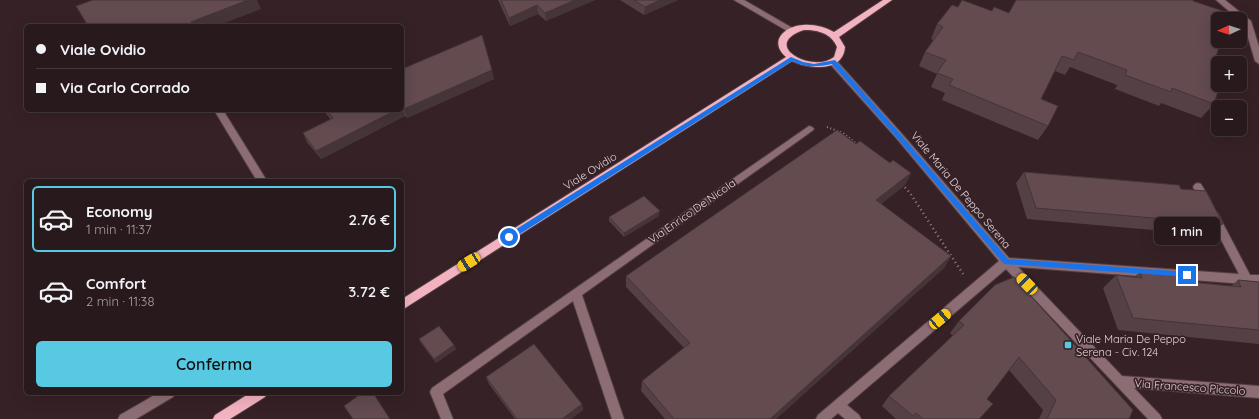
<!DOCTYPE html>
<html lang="it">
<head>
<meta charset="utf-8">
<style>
	:root { --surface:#28191c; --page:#302225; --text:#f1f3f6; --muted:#a5a0a3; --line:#44383b; --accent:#57c9e3 }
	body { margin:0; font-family:Quicksand,sans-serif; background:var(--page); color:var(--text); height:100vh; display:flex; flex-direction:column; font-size:15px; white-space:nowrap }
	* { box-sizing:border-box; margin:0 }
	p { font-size:13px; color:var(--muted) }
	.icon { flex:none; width:22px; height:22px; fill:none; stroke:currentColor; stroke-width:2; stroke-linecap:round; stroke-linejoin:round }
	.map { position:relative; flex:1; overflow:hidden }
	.side { position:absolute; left:24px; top:179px; width:380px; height:216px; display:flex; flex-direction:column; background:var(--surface); border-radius:6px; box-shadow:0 4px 16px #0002,0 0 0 1px var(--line) }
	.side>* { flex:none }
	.banner { position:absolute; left:24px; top:24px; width:380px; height:88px; border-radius:6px; box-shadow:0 4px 16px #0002,0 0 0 1px var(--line); display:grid; align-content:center; height:88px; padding:0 12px; background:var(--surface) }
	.needle { width:26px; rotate:266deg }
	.buttons { position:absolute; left:1211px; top:12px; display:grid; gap:8px }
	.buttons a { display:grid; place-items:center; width:36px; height:36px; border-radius:6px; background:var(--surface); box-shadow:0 4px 16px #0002,0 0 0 1px var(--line); font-size:20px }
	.end { position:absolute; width:18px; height:18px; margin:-9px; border:5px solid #1a73e8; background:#fff; box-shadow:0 0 0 2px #fff }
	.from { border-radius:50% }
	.bubble { position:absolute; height:28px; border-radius:6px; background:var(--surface); box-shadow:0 4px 16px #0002,0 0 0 1px var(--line); font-size:13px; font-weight:600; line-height:28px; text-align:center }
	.car { position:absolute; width:12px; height:24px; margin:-12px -6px; border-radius:5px; box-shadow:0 0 3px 1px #0007; background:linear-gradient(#f5c518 24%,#345 0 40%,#f5c518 0 76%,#345 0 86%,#f5c518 0) }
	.banner b { display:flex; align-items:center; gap:14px; height:38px; font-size:15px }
	.banner b+b { border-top:1px solid var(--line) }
	.banner i { width:10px; height:10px; background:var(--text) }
	ul { padding:7px 0 0; list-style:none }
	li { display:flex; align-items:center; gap:12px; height:66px; margin:0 8px 6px; padding:0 4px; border:2px solid transparent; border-radius:6px }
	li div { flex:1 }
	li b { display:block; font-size:15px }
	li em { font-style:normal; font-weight:600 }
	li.selected { border-color:var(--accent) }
	li>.icon { width:36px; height:36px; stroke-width:1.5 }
	.primary-button { display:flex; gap:8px; margin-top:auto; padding:8px 12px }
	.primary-button a { flex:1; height:46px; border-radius:6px; background:var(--accent); color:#111; font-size:16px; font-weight:600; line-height:46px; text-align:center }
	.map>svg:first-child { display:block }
</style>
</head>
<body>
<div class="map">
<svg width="1259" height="419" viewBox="0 0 1259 419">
	<rect width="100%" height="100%" fill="#362126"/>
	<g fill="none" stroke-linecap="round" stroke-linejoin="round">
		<g stroke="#523e42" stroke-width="2">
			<path id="minor" d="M734 0H744L796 30 795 32H789Z
				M1216 0H1225L1251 21 1259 47V64L1255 61 1244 24Z
				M833 59 836 60 903 135 1009 258 1239 274 1208 215 1209 212H1217L1250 275H1259V285L1018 267 1122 376 1259 386V398L1134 388 1160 415 1162 419H1148L1006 269 847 405 859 415 861 419H845L838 413 831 419H816L818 415 999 261 897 139 830 64 829 62Z
				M214 110H223L267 181H257Z
				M809 126 812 127 814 129 812 131 582 295 624 419H612L573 301 443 394 453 419H441L430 392 432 388Z
				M1198 183 1201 184 1211 201 1210 204H1202L1193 187 1195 184Z
				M158 393H175L173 397 136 419H118L120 415Z"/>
		</g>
		<g stroke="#523e42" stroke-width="2">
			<path id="major" d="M883 0H892L839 37 845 47C843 73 809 69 792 61L402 310V299L786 57C768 41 785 26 803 25 814 24 825 27 834 32ZM804 30C818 30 831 33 837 47L834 57C813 74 759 45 804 30Z
				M250 393H267L265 397 230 419H213L215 415Z"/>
		</g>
		<path stroke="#958387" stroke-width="2" stroke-dasharray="1 2.5" stroke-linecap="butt" d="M827 127 843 133 858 145"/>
		<path stroke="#958387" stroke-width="2.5" stroke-dasharray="1 3.5" stroke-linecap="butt" d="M902 184 910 193 963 274"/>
		<use href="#minor" fill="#8d6d74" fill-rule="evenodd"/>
		<use href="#major" fill="#f3b2c0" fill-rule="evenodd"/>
	</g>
	<path fill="#554045" d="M498 0H595L546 21 538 14 510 26Z
		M620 0H678L644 15Z
		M1193 1 1211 72 1214 104 1201 118 1161 103 1159 106 1115 89 1117 85 1070 67 1065 75 1055 71 1041 99 1048 126 1038 140 942 100 945 93 931 87 937 74 919 66 925 52 933 40 931 39 937 24 958 7 1009 13Z
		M402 69 494 79 407 118 405 116 321 159 307 142 303 133 331 120 323 110H402Z
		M856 144 890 163 911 173 905 185 881 204 951 256 944 268 776 419H665L641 391 642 381 684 348 626 287V276Z
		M1024 172 1181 189 1223 224 1210 235 1027 219 1016 183Z
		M659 216 624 237 609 221V217Z
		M1140 272 1191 282 1231 286 1238 280 1259 282V344L1118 330 1103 288 1116 275 1134 277Z
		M959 321 1129 419H1039L1043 410 1009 370 987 399 979 419H896L882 406 889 396 953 336 950 333Z
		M419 339 454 345 456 349 436 363 421 343Z
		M486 377 582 404 583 410 571 419H515L489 384Z"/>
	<path fill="#453438" d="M248 0H257L261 9 217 26H190L191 22Z
		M575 0H595L546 21 545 13Z
		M660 0H678L644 15 645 7Z
		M537 5 538 14 510 26 509 18Z
		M492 70 494 79 407 118 404 109Z
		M402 108 405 116 321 159 316 151 396 110H402Z
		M911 173 905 185 871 212 876 200Z
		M660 211 659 216 624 237V233Z
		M951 256 944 268 776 419H770Z
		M454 345 456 349 436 363 434 359Z
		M582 404 583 410 571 419H562Z"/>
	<path fill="#634b50" stroke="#453438" d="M93 0H248L191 22 193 25 190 26H88L76 6Z
		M501 0H575L545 13 537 5 509 18Z
		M634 0H660L645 7Z
		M962 0 992 11 994 7 1009 13 1016 0H1193V1L1229 13 1227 19H1218V41H1221L1211 72 1218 75V85H1220L1214 104 1172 88 1171 92 1125 75 1127 70 1078 52 1074 60 1062 56 1041 99 1058 106 1048 126 949 85 953 79 937 73 946 60 925 52 943 27 937 24 952 5 958 7Z
		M482 35 492 70 404 109 402 108V69Z
		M326 110H396L316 151 303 133 333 118Z
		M837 130 856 144 860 141 890 163 893 160 911 173 876 200 951 256 770 419H674L642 381 690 343 626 276Z
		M1024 172 1179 185 1181 189 1206 191 1223 224 1036 208Z
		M644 196 660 211 624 233 609 217Z
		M1140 272 1188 276 1191 282 1241 287 1238 280 1259 282V330L1133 318 1116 275 1142 278Z
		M1014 277 1133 410 1129 419H1047L1056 400 1019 357 987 399 993 404 979 419H923L916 413 913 416 889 396 964 325 959 321 995 285Z
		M439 326 454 345 434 359 419 339Z
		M534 344 582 404 562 419H517L486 377Z
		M362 393H373L390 419H353L344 406Z"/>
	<path fill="#1a73e8" d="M791 57 803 62 814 64 835 60 902 136 1008 259 1187 272 1190 275 1189 277 1004 264 898 139 832 64C815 67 807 68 792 61L512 239H507V235Z"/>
	<rect fill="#57c9e3" stroke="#362126" stroke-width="1.5" x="1064" y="341" width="8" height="8" rx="2"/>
	<g text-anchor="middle" stroke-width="3.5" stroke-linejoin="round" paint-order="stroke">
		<g font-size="11" fill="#e2d4d6" stroke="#362126">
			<text transform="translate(590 171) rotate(-32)" y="4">Viale Ovidio</text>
			<text transform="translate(961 190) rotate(50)" y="4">Viale Maria De Peppo Serena</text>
			<text transform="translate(692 211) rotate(-35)" y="4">Via Enrico De Nicola</text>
			<text transform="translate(1190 387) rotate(4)" y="4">Via Francesco Piccolo</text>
		</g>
		<g font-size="11" fill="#e2d4d6" stroke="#362126" text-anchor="start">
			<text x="1076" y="343">Viale Maria De Peppo<tspan x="1076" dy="13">Serena - Civ. 124</tspan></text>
		</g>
	</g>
</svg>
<div class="buttons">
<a><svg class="needle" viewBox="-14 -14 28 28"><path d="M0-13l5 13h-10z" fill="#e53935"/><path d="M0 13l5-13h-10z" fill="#a5a0a3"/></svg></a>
<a>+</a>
<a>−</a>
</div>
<i class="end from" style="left:509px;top:237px"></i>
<i class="end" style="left:1187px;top:275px"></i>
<div class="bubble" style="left:1154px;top:217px;width:66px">1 min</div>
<i class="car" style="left:469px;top:262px;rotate:238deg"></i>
<i class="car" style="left:1027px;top:284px;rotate:316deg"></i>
<i class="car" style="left:940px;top:319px;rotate:50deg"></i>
<div class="banner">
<b><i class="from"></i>Viale Ovidio</b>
<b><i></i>Via Carlo Corrado</b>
</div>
<section class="side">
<ul>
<li class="selected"><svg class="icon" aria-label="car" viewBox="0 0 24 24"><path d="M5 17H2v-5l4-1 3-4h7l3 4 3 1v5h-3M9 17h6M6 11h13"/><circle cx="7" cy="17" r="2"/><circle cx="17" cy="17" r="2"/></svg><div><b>Economy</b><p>1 min · 11:37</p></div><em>2.76 €</em></li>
<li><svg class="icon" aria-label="car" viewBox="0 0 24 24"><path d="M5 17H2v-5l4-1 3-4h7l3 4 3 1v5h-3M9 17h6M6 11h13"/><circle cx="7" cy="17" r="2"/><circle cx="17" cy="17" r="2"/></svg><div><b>Comfort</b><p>2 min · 11:38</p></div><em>3.72 €</em></li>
</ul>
<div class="primary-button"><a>Conferma</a></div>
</section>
</div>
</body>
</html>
